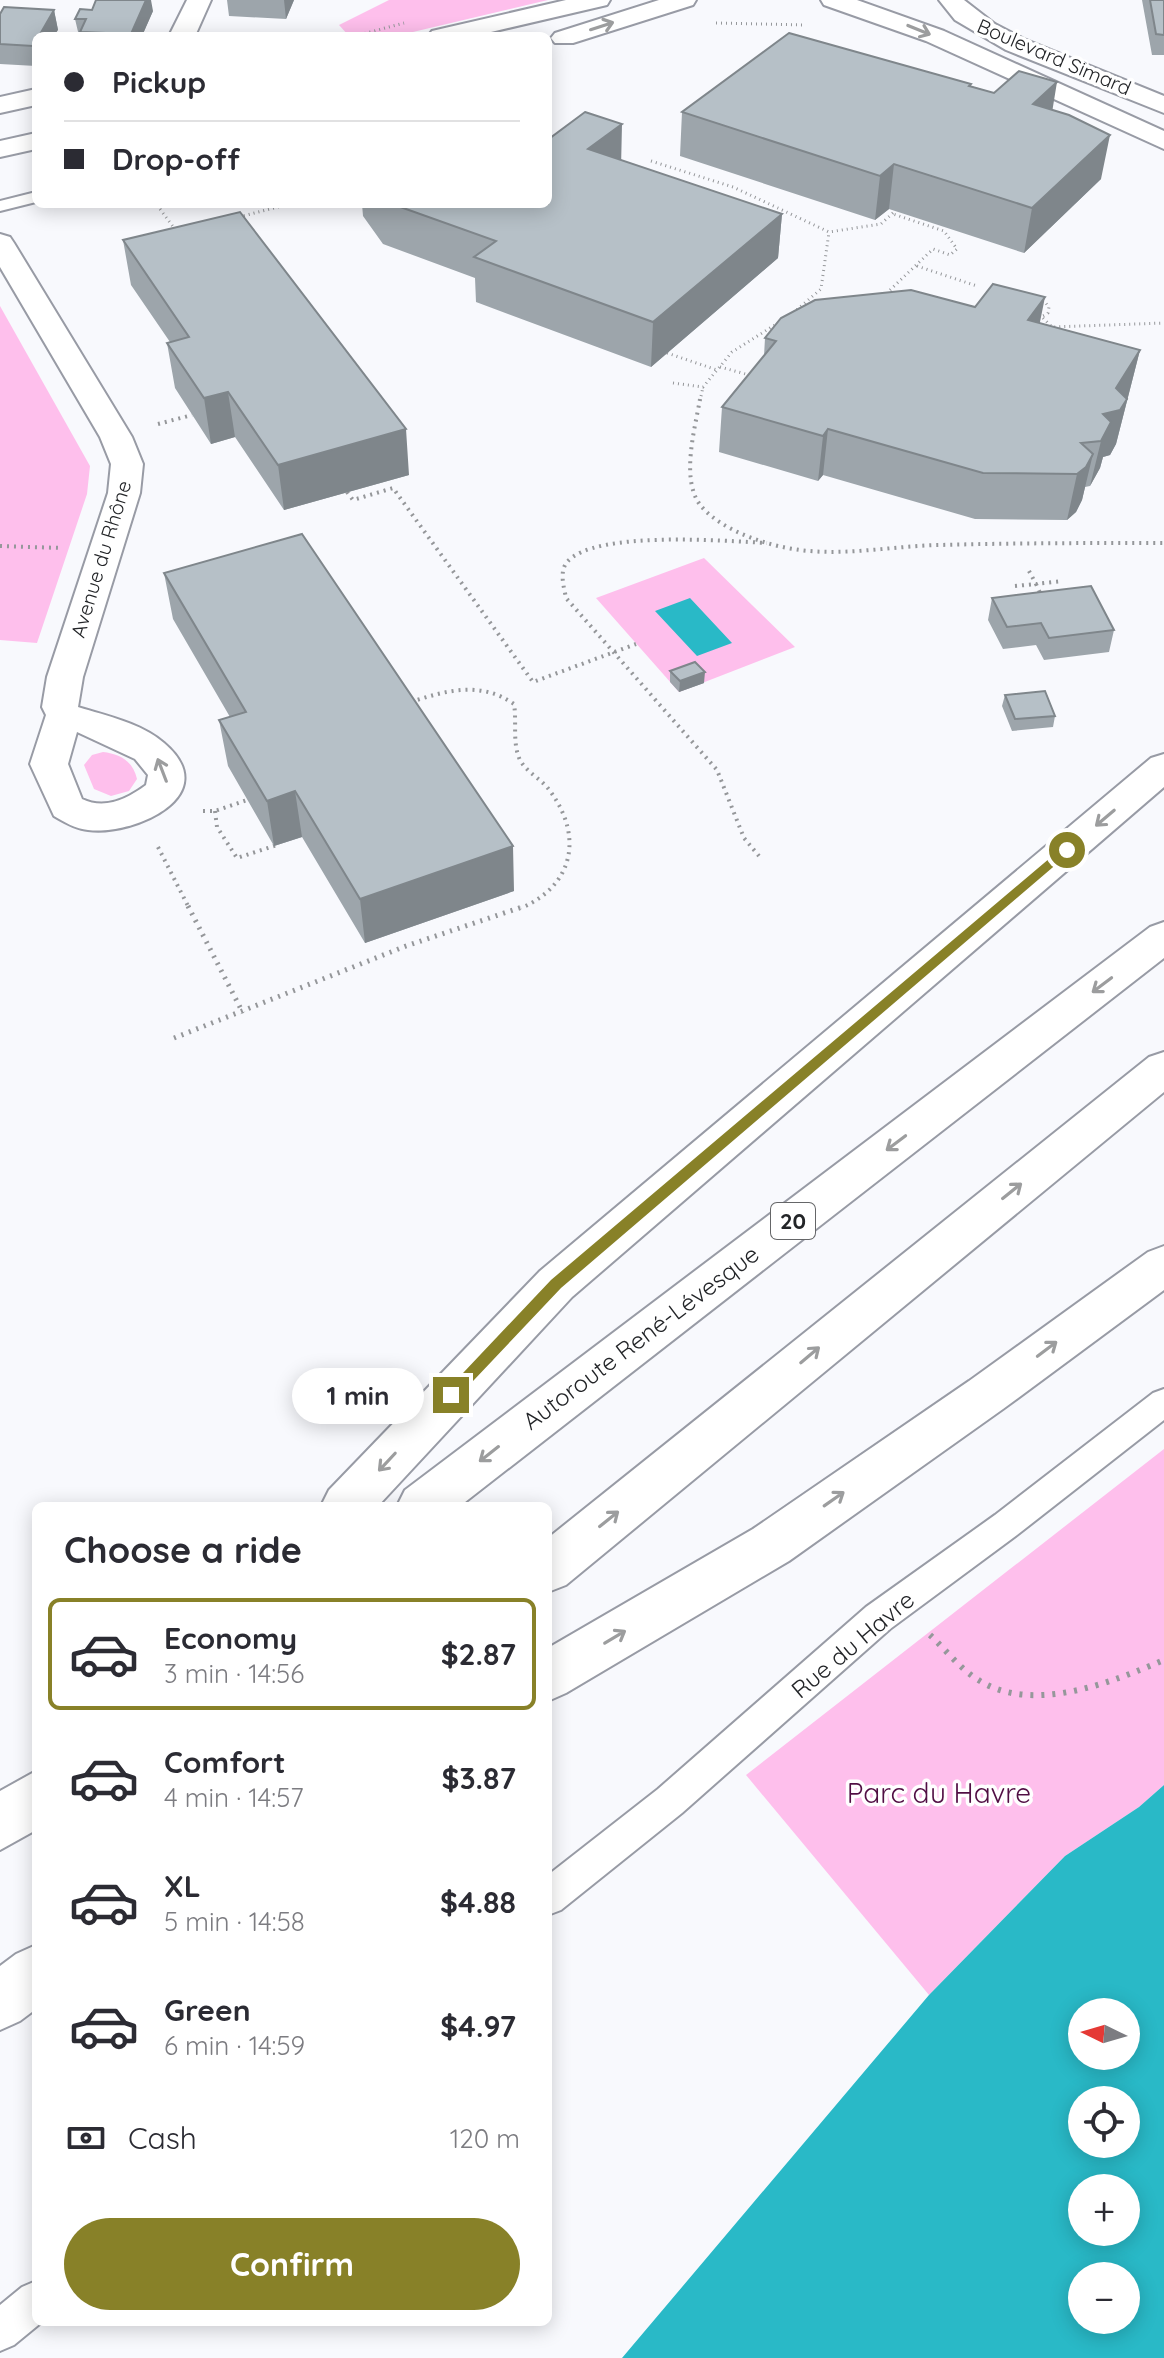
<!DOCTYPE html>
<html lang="en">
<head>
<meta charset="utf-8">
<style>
	:root { --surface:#fff; --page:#f2f2f3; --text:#2b2b33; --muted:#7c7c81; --line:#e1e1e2; --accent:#888128 }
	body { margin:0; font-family:Quicksand,sans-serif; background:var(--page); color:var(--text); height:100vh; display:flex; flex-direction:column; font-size:30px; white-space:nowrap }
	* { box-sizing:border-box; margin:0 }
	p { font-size:26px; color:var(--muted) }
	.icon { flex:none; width:44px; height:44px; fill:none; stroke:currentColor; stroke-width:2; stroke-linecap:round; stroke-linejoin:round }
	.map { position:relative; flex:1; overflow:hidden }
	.drawer { position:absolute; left:32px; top:1502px; width:520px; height:824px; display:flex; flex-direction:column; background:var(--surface); border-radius:12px; box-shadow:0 4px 20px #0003 }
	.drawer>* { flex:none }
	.banner { position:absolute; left:32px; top:32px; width:520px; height:176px; border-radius:12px; box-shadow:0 4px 20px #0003; display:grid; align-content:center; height:176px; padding:0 32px; background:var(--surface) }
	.needle { width:52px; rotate:275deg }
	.tools { position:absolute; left:1068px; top:1998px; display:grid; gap:16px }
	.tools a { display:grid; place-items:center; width:72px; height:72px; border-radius:50%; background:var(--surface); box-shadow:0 4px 20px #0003; font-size:40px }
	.end { position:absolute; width:36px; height:36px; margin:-18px; border:10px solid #888128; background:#fff; box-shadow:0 0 0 4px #fff }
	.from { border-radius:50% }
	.bubble { position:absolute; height:56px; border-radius:28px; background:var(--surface); box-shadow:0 4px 20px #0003; font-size:26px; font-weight:700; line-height:56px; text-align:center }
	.banner b { display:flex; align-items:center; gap:28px; height:76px; font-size:30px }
	.banner b+b { border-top:2px solid var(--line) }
	.banner i { width:20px; height:20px; background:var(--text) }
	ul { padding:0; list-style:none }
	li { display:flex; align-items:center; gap:24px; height:112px; margin:0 16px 12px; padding:0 16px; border:4px solid transparent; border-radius:12px }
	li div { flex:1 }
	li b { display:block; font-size:30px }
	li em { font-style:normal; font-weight:700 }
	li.current { border-color:var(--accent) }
	li>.icon { width:72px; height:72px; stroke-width:1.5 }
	h2 { padding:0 32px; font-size:36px; line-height:96px }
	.pay { display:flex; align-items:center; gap:20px; height:88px; padding:0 32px; font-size:30px }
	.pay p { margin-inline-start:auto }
	.cta { display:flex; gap:16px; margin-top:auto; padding:16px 32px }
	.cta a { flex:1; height:92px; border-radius:48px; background:var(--accent); color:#fff; font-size:32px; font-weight:700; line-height:92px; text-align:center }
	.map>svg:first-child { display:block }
</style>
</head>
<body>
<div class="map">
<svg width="1164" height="2358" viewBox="0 0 1164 2358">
	<rect width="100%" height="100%" fill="#f8f9fd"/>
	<path fill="#febfec" d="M389 0H548L396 36H349L339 25Z
		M0 306 90 466 87 494 37 643 0 640Z
		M704 558 795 647 679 692 596 598Z
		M103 752C120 754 133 761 137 779L129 791 111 796 94 789 84 765 92 755Z
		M1164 1449V1785L1139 1807 1065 1856 929 1995 746 1775Z"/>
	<path fill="#29b9c7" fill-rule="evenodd" d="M690 598 732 643 697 656 655 611Z
		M1164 1785V2358H622L929 1995 1065 1856 1139 1807ZM1082 2012H1126V2056H1082ZM1082 2100H1126V2144H1082ZM1082 2188H1126V2232H1082ZM1082 2276H1126V2320H1082Z"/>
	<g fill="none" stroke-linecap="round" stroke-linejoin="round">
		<g stroke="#989ba5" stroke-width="4">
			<path id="service" d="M36 192V202L0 211V201Z
				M1164 1389V1420L1017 1535 890 1629 682 1813 561 1910 548 1915V1875L658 1789 866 1607 995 1515 1153 1393Z
				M36 2281V2322H42L14 2345 0 2351V2305L22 2287Z"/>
		</g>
		<g stroke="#989ba5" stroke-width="4">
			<path id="minor" d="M187 0H211L195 36H169Z
				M36 89V105L0 113V97Z
				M0 234 10 237 14 243 132 437 143 464 140 493 83 677 78 707C107 716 141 723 164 743 225 795 135 836 88 830 76 829 64 822 54 816L30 764 46 715 42 707 47 677 108 493 111 464 100 437 0 267ZM77 732 135 759 148 775 146 785C127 799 105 810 82 799L68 764Z"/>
		</g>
		<g stroke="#989ba5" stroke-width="4">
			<path id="tertiary" d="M566 0H610L607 5 474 36H428L432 31Z
				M659 0H696L693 5 573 43H555L551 38 555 33Z
				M36 133V149L0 157V141Z"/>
		</g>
		<g stroke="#989ba5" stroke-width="4">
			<path id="secondary" d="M821 0H857L944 31 1164 131V149L926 41 824 5Z
				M939 0H964L995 24 1024 39 1164 96V113L1006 50 955 20Z"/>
		</g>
		<g stroke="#989ba5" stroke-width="4">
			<path id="motorway" d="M1164 754V787L572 1297 378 1506H321L329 1490 540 1271 1151 758Z
				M1164 922V958L460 1506H397L405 1490 1150 927Z
				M1164 1052V1092L566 1585 548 1592V1538L1149 1057Z
				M1164 1246V1290L1003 1409 789 1561 566 1693 548 1701V1648L753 1529 969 1381 1148 1252Z
				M36 1771V1830L0 1850V1791Z
				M36 1945V2009L20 2021 0 2030V1966L16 1954Z"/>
		</g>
		<path stroke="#95979a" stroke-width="3" stroke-dasharray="1 4" stroke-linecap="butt" d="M716 23 805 25
			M355 36 404 23
			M651 161 733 187 829 232 881 224 895 211
			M160 209 177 232
			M239 217 278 207 276 204
			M917 266 977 286
			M890 290 933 249 950 255 957 249 944 231 893 214
			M1023 296 1044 301 1049 307 1048 313C1033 323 1019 320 1006 309L1007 303Z
			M793 313 821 289 829 232
			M1043 318 1052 327 1164 323
			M667 353 717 370
			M720 367 753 376
			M673 383 703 387 732 352 778 323
			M700 401 703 387"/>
		<path stroke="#95979a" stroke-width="4" stroke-dasharray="2 5" stroke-linecap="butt" d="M700 399C695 429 680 480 701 506 722 531 768 546 800 550 846 556 893 546 939 545 1014 543 1089 543 1164 543
			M158 424 192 415
			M347 492 353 500 393 488 533 682 636 644
			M0 546 62 548
			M1029 571 1036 584 1063 581
			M1015 586 1036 584 1042 597
			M411 702C447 690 481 681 514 704 517 722 512 743 520 760 527 773 542 779 550 791 584 837 573 886 521 908
			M203 811H215L247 800
			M215 811 217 827 237 858 277 845
			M158 847 189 908
			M759 856 744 838 717 770 566 598C564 587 559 572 567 562 595 530 725 541 767 543"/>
		<path stroke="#95979a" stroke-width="5" stroke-dasharray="2 6" stroke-linecap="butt" d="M188 906 243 1013
			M174 1038 406 946 525 906"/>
		<path stroke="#95979a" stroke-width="6" stroke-dasharray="3 8" stroke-linecap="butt" d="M930 1635C946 1650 961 1670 980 1681 1034 1714 1112 1682 1164 1660"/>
		<use href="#service" fill="#fff" fill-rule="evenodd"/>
		<use href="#minor" fill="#fff" fill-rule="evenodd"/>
		<use href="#tertiary" fill="#fff" fill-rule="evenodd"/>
		<use href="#secondary" fill="#fff" fill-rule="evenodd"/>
		<use href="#motorway" fill="#fff" fill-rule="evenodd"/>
	</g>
	<path fill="#9da5ab" d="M227 0H294L286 19 229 16Z
		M1142 0H1164V55H1152Z
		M54 10 58 30 36 36V66L0 64V14Z
		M153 11 142 36H79L75 19Z
		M971 84V86L1052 110 1101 179 1024 253 889 209 875 220 680 156 682 112Z
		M621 160 782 214 778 258 651 367 476 302 475 278 383 244 363 216 362 204H548Z
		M123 240 409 475 284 510 235 437 211 444 175 388 167 343 170 342 131 285Z
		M1040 323 1140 350 1116 444 1110 455 1103 457 1100 468 1090 486 1085 487 1082 500 1076 512 1067 520 975 519 823 475 818 481 719 452 722 407 764 356 765 338Z
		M164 573 514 891 365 943 302 837 274 846 228 766 219 720 230 717 173 619Z
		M992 598 1114 630 1109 652 1044 660 1036 645 1003 649 988 620Z
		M670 671 704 683 679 692 670 682Z
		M1005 695 1055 716 1053 727 1012 731 1002 706Z"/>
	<path fill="#7f868b" d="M146 0H151L153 11 142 36H131V34Z
		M284 0H294L286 19Z
		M54 10 58 30 54 36H39Z
		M36 40V62L33 46Z
		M1057 82 1050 125 1033 104Z
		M622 124 621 168 588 149Z
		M1110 135 1101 179 1024 253 1032 208Z
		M894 164 889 209 875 220 880 176Z
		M782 214 778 258 651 367 653 322Z
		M1045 297 1036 342 1028 320Z
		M1140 350 1116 444 1110 455 1103 457 1100 468 1090 486 1101 441 1103 414 1116 388Z
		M228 392 235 437 211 444 204 398Z
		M406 429 409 475 284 510 278 465Z
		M828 429 823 475 818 481 823 436Z
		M1093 454 1082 500 1076 512 1067 520 1077 474Z
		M705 672 704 683 679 692 680 681Z
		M295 791 302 837 274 846 267 801Z
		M513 846 514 891 365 943 360 899Z"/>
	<path fill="#b6c0c7" stroke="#7f868b" stroke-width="2" d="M96 0H146L131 34 80 32 86 19H75L80 9 92 10Z
		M1150 0H1164V35L1156 34Z
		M4 7 54 10 39 36H36V40L33 46 0 44V14Z
		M789 33 971 84 969 86 994 93 1019 71 1057 82 1033 104 1069 115 1110 135 1032 208 894 164 880 176 682 112Z
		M585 112 622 124 588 149 782 214 653 322 474 257 496 241 392 204H548V137L550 138Z
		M240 212 406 429 278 465 228 392 204 398 167 343 189 337 123 240Z
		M993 284 1045 297 1028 320 1140 350 1116 388 1127 399 1120 410 1103 414 1111 422 1101 441 1081 443 1093 454 1086 467 1077 474 983 473 828 429 823 436 722 407 776 341 765 338 781 318 815 300 911 290 975 307Z
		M302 534 513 846 360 899 295 791 267 801 219 720 246 712 164 573Z
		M1091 586 1114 630 1049 638 1041 623 1007 627 992 598Z
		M695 662 705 672 680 681 670 671Z
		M1045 691 1055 716 1015 719 1005 695Z"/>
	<defs><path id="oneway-shaft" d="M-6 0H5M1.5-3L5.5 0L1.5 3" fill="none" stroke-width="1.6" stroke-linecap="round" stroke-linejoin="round" transform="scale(2)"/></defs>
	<g stroke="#9c9d9e">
		<use href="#oneway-shaft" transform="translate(602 26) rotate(-18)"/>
		<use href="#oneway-shaft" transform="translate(919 30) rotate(22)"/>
		<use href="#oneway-shaft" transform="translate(162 770) rotate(-111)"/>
		<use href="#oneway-shaft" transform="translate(1105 818) rotate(140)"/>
		<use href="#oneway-shaft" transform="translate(1102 985) rotate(143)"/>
		<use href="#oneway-shaft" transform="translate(896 1143) rotate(143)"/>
		<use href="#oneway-shaft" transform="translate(1012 1191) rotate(-39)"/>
		<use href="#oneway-shaft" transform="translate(1047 1349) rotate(-37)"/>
		<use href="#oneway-shaft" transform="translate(810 1355) rotate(-40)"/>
		<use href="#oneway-shaft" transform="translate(489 1454) rotate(142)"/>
		<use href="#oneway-shaft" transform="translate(387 1462) rotate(133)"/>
		<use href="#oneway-shaft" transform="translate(834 1499) rotate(-35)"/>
		<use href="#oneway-shaft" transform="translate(609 1519) rotate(-39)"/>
		<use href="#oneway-shaft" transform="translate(615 1637) rotate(-31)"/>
	</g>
	<path fill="#888128" d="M1063 847 1073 850 561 1288 456 1399H446V1391L551 1280Z"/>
	<g text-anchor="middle" stroke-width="7" stroke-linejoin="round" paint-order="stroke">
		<g font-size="20" fill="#232528" stroke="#fff">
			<text transform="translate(1054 57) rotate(23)" y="7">Boulevard Simard</text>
			<text transform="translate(101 559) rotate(-73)" y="7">Avenue du Rhône</text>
		</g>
		<rect fill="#fff" stroke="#656668" stroke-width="2" x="771" y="1203" width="44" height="36" rx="6"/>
		<g font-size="22" font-weight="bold" fill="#232528">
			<text x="793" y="1229">20</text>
		</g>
		<g font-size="24" fill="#232528" stroke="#fff">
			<text transform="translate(641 1338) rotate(-37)" y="8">Autoroute René-Lévesque</text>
			<text transform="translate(853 1645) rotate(-40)" y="8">Rue du Havre</text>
		</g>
		<g font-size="28" fill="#510e44" stroke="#fff">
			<text x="939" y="1803">Parc du Havre</text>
		</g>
	</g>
</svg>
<div class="tools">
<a><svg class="needle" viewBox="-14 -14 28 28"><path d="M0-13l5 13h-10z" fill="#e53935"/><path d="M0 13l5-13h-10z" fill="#7c7c81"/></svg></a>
<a><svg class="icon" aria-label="locate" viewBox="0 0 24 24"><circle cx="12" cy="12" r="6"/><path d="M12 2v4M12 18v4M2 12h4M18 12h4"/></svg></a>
<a>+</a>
<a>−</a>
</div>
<i class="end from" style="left:1067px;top:850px"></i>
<i class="end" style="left:451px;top:1395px"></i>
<div class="bubble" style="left:292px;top:1368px;width:132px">1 min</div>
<div class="banner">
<b><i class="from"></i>Pickup</b>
<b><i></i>Drop-off</b>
</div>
<section class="drawer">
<h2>Choose a ride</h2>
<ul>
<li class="current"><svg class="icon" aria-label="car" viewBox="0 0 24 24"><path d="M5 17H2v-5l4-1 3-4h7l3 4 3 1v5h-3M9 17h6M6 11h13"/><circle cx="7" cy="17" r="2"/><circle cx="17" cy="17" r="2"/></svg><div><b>Economy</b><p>3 min · 14:56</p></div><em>$2.87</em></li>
<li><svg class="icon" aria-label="car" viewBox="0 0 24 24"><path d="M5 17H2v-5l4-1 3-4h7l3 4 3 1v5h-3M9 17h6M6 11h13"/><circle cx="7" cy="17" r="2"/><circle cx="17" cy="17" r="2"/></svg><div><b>Comfort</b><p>4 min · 14:57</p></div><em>$3.87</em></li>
<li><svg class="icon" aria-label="car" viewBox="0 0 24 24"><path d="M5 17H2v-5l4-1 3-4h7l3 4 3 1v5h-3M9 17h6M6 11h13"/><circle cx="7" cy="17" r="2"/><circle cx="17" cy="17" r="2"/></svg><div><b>XL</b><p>5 min · 14:58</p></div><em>$4.88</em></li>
<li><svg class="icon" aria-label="car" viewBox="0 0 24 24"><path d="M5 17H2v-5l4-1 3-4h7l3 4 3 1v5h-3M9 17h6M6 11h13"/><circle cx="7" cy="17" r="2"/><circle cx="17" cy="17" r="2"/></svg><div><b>Green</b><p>6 min · 14:59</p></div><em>$4.97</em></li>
</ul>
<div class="pay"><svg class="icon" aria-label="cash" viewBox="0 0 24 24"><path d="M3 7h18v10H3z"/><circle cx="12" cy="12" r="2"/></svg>Cash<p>120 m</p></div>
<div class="cta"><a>Confirm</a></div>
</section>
</div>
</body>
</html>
